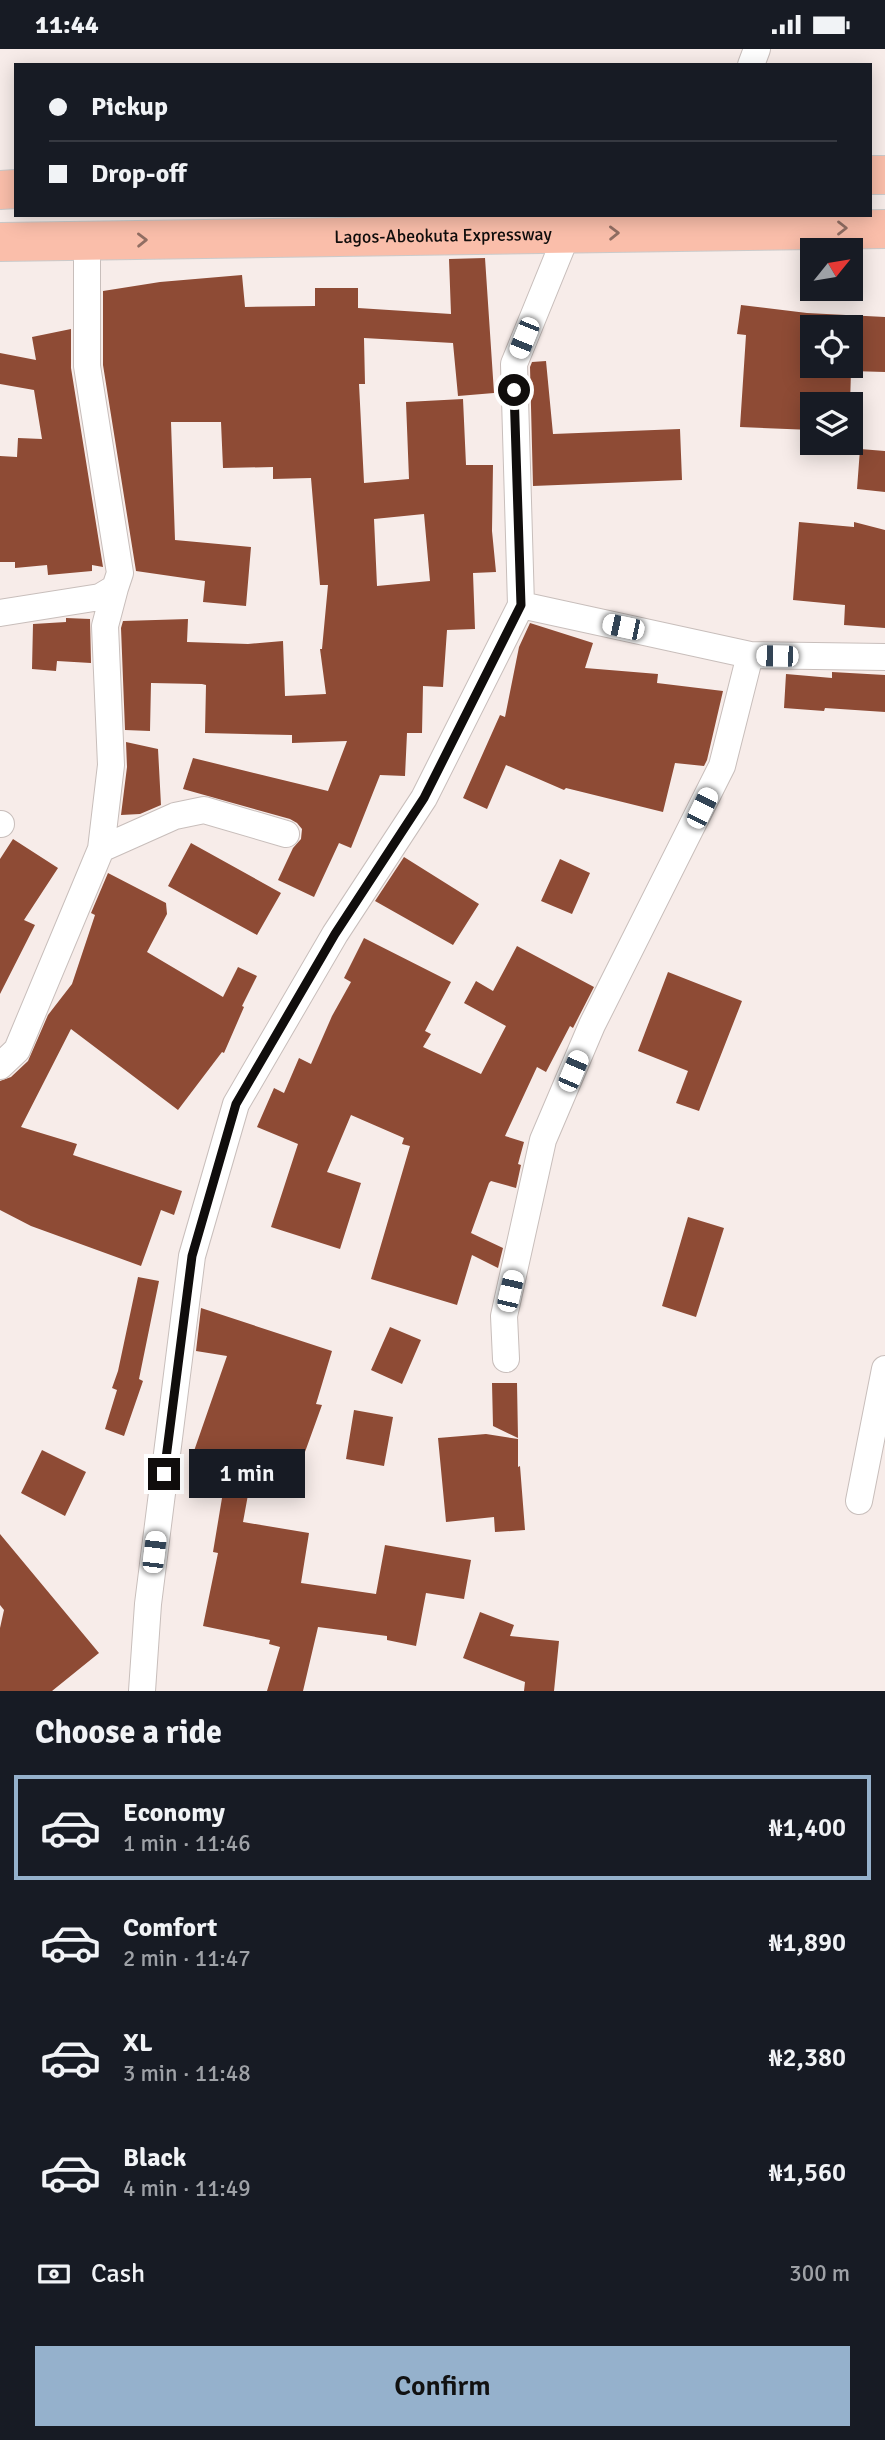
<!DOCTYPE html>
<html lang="en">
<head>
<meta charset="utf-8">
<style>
	:root { --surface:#171b24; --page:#20242c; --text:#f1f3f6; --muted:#9ea1a6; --line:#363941; --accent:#95b1cc }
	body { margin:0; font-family:Signika,sans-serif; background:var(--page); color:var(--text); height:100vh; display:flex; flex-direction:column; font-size:26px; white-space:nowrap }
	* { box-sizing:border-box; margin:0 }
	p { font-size:23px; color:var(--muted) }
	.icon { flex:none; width:38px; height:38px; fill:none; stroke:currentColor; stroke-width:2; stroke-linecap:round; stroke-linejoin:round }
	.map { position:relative; height:1642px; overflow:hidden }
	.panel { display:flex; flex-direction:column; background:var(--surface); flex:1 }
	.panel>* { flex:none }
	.banner { position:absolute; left:14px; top:14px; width:858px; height:154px; border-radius:0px; box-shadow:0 4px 18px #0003; display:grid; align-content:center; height:154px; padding:0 35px; background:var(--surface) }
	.needle { width:46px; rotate:60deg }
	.buttons { position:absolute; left:800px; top:189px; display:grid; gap:14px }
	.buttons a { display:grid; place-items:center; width:63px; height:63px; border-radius:0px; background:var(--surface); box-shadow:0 4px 18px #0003; font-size:35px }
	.end { position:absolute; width:32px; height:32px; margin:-16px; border:9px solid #100d0c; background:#fff; box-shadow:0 0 0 4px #fff }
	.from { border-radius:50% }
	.bubble { position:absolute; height:49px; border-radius:0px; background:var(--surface); box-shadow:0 4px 18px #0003; font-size:23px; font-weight:600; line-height:49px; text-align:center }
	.car { position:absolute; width:21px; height:42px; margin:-21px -10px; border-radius:9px; box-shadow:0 0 5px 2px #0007; background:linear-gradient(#fff 24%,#345 0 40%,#fff 0 76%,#345 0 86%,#fff 0) }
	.banner b { display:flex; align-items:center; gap:24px; height:66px; font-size:26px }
	.banner b+b { border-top:2px solid var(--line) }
	.banner i { width:18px; height:18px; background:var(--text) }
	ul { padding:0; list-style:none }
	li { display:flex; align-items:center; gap:21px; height:105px; margin:0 14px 10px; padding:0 21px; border:4px solid transparent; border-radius:0px }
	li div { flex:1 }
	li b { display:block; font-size:26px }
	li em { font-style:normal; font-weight:600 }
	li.current { border-color:var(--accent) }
	li>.icon { width:63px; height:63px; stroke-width:1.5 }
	h2 { padding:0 35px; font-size:32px; line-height:84px }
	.pay { display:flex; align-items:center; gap:18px; height:77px; padding:0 35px; font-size:26px }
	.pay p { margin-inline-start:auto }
	.action { display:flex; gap:14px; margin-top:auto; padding:14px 35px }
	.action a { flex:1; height:80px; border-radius:0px; background:var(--accent); color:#111; font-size:28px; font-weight:600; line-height:80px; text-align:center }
	.status { display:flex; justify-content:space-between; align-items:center; height:49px; padding:0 35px; background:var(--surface); direction:ltr }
	.status svg { height:19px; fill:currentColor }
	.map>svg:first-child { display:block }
</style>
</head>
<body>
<div class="status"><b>11:44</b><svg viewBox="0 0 49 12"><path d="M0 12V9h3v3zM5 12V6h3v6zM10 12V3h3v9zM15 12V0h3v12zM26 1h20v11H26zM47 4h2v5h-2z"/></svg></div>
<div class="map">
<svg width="885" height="1642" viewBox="0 0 885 1642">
	<rect width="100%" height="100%" fill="#f7ece9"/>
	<path fill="#8e4b35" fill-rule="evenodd" d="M485 209 494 344 458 347 453 294 364 289 365 335H359L364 434 409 430 406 353 463 350 466 416H493L492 482 496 523 473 524 475 580 447 581 443 638 423 637 422 684H407L405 727 380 726 351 799 339 794 314 848 278 831 293 799 301 790 302 780 297 774 290 770 183 740 193 709 328 742 347 692 292 694V686L205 684 206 636 202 635 151 634 150 682 125 681 121 579 123 572 188 570 187 593 248 595 283 592 285 647 326 645 320 600H322L328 536H320L311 429 273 430V418L223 419 221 373H171L175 491 251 498 246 557 203 553 205 532 136 522 103 316V242L160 233 242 226 245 258 315 257V239H358V259L451 265 449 210ZM424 465 430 532 377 537 374 470Z
		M741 256 807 264 885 268V323L851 322 850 355H812V381L740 378 746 286 737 285ZM812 278H850V317H812Z
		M71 280V319L103 518 92 516V522L48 526 47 516 15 519V513H0V407L17 408 18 389 42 390 34 341 0 335V304L36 311 32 288Z
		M546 312 553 385 680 380 682 431 533 437 530 318 532 313Z
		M860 400 885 402V443L857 440Z
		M799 473 854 478V473L885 481V579L844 576 845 556 793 551Z
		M66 569 90 570 91 614 57 612 56 622 32 620 33 575 66 573Z
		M530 574 593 594 585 619 658 625 657 634 723 642 707 711 704 717 675 714 663 763 566 739 564 741 506 716 487 760 463 749 500 666 505 668 519 598Z
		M832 623 885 626V663L825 659 824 662 784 659 786 625 832 629Z
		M126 693 158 700 161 756 140 765 121 766 127 718Z
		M13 790 58 819 24 871 35 876 0 945V810Z
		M191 794 281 844 257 886 168 837Z
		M404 808 479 855 453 896 375 852Z
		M560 810 590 824 572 865 541 852Z
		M108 824 166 854 167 865 147 903 223 948 238 918 257 927 242 957 244 958 224 1004 222 1003 178 1061 71 980 21 1078 77 1095 73 1106 182 1142 174 1166 161 1161 141 1217 31 1177 0 1161V1032L11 1028 28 1012 48 966 72 935 95 866 91 864Z
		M364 889 451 933 425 982 431 985 423 998 481 1025 506 977 464 954 476 932 493 942 517 897 594 938 573 979 570 977 546 1023 537 1018 505 1087 524 1093 518 1115 521 1116 516 1139 491 1132 489 1134 471 1184 503 1199 498 1219 472 1206 457 1256 371 1230 410 1097 402 1095 404 1089 351 1066 327 1123 361 1134 340 1200 271 1178 298 1095 257 1078 274 1039 284 1044 299 1009 311 1015 332 967 351 933 344 929Z
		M668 923 742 952 699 1062 676 1054 688 1022 638 1002Z
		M688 1168 724 1179 696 1268 662 1257Z
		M138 1228 159 1232 139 1330 143 1332 124 1387 105 1380 117 1341 112 1339 118 1322Z
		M201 1259 332 1302 316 1355 322 1356 297 1425 254 1413 243 1473 309 1484 301 1534 376 1545 385 1496 471 1511 464 1550 426 1544 416 1597 387 1591V1587L318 1578 303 1642H267L280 1598 269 1595 270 1591 203 1577 218 1504 213 1503 228 1413 194 1402 227 1307 196 1302Z
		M390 1278 421 1291 402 1335 371 1321Z
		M492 1334H517L518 1389 493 1377Z
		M354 1361 393 1368 384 1417 346 1410Z
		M486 1385 518 1390V1418L520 1417 525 1481 495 1483 494 1468 446 1473 438 1389Z
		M42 1401 86 1423 65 1467 21 1444Z
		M0 1485 99 1604 52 1642H0V1579L4 1561 0 1556Z
		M480 1563 514 1576 510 1587 559 1592 554 1642H524L525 1633 463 1609Z"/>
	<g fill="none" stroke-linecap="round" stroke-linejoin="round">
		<g stroke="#c8bebb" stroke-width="28">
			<path id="street" d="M751 16 757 0
				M521 556 750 606 885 608
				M0 564 100 548 115 539 120 524 87 317V192
				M0 775H1
				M101 800 175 767 204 761 286 785
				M0 1017 17 1001 101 800 111 716 105 577 115 539
				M506 1310 504 1267 543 1091 592 976 722 717 750 606
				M859 1452 885 1320
				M142 1642 148 1555 192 1207 236 1055 335 885 424 749 521 556 514 315 567 185"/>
		</g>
		<g stroke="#cacaca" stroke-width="40">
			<g id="highway">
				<path d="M870 126H885"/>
				<path d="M0 141 16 140"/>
				<path id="s1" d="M0 193 885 180"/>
			</g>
		</g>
		<use href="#street" stroke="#fff" stroke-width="26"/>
		<use href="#highway" stroke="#fabeaa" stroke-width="38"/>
	</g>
	<defs><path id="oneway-chevron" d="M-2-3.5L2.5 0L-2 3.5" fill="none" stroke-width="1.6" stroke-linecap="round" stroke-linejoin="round" transform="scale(1.75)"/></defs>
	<g stroke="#916e63">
		<use href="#oneway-chevron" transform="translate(842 179)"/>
		<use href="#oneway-chevron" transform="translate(614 184) rotate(-1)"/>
		<use href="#oneway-chevron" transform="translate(142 191) rotate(-1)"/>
	</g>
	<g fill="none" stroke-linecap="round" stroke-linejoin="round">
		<path stroke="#100d0c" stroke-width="9" d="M164 1425 192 1207 236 1055 335 885 424 749 521 556 514 341"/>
	</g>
	<g text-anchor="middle" stroke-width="7" stroke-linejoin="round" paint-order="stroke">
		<g font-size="18" fill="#100d0c" stroke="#f7ece9">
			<text dy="6" stroke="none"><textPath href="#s1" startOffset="443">Lagos-Abeokuta Expressway</textPath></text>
		</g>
	</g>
</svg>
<div class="buttons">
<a><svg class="needle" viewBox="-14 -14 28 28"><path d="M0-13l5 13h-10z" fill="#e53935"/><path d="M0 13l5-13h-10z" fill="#9ea1a6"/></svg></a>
<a><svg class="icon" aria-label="locate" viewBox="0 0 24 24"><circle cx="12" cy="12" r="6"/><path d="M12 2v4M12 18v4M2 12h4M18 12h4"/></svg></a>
<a><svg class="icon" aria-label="layers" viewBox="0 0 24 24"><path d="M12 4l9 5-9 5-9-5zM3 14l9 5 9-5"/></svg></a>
</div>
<i class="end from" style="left:514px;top:341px"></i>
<i class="end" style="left:164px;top:1425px"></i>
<div class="bubble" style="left:189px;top:1400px;width:116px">1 min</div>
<i class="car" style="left:524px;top:289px;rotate:202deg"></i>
<i class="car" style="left:623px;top:578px;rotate:282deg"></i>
<i class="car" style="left:777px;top:607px;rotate:271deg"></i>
<i class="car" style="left:702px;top:759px;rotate:26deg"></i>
<i class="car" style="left:573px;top:1022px;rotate:23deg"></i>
<i class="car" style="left:510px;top:1242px;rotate:13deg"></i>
<i class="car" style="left:154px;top:1503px;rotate:7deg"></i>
<div class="banner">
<b><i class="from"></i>Pickup</b>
<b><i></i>Drop-off</b>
</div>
</div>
<section class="panel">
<h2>Choose a ride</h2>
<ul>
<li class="current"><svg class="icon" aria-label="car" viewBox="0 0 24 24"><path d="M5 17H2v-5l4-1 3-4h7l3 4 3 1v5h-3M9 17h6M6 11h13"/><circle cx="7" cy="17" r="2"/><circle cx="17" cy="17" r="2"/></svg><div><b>Economy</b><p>1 min · 11:46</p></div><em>₦1,400</em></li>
<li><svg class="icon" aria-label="car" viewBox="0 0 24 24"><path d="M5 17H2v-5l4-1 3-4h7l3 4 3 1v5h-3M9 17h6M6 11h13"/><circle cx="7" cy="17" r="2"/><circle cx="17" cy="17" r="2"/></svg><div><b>Comfort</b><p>2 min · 11:47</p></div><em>₦1,890</em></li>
<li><svg class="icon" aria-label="car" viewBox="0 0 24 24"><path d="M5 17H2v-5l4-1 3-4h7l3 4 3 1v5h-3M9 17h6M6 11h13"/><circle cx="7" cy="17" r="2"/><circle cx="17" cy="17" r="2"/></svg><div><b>XL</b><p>3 min · 11:48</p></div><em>₦2,380</em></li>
<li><svg class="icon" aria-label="car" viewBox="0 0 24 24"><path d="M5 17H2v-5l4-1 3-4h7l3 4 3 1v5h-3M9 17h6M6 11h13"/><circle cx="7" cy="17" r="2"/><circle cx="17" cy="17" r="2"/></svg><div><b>Black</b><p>4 min · 11:49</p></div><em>₦1,560</em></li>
</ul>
<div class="pay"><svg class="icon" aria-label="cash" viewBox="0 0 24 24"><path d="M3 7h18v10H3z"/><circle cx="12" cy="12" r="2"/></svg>Cash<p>300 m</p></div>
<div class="action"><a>Confirm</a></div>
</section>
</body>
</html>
